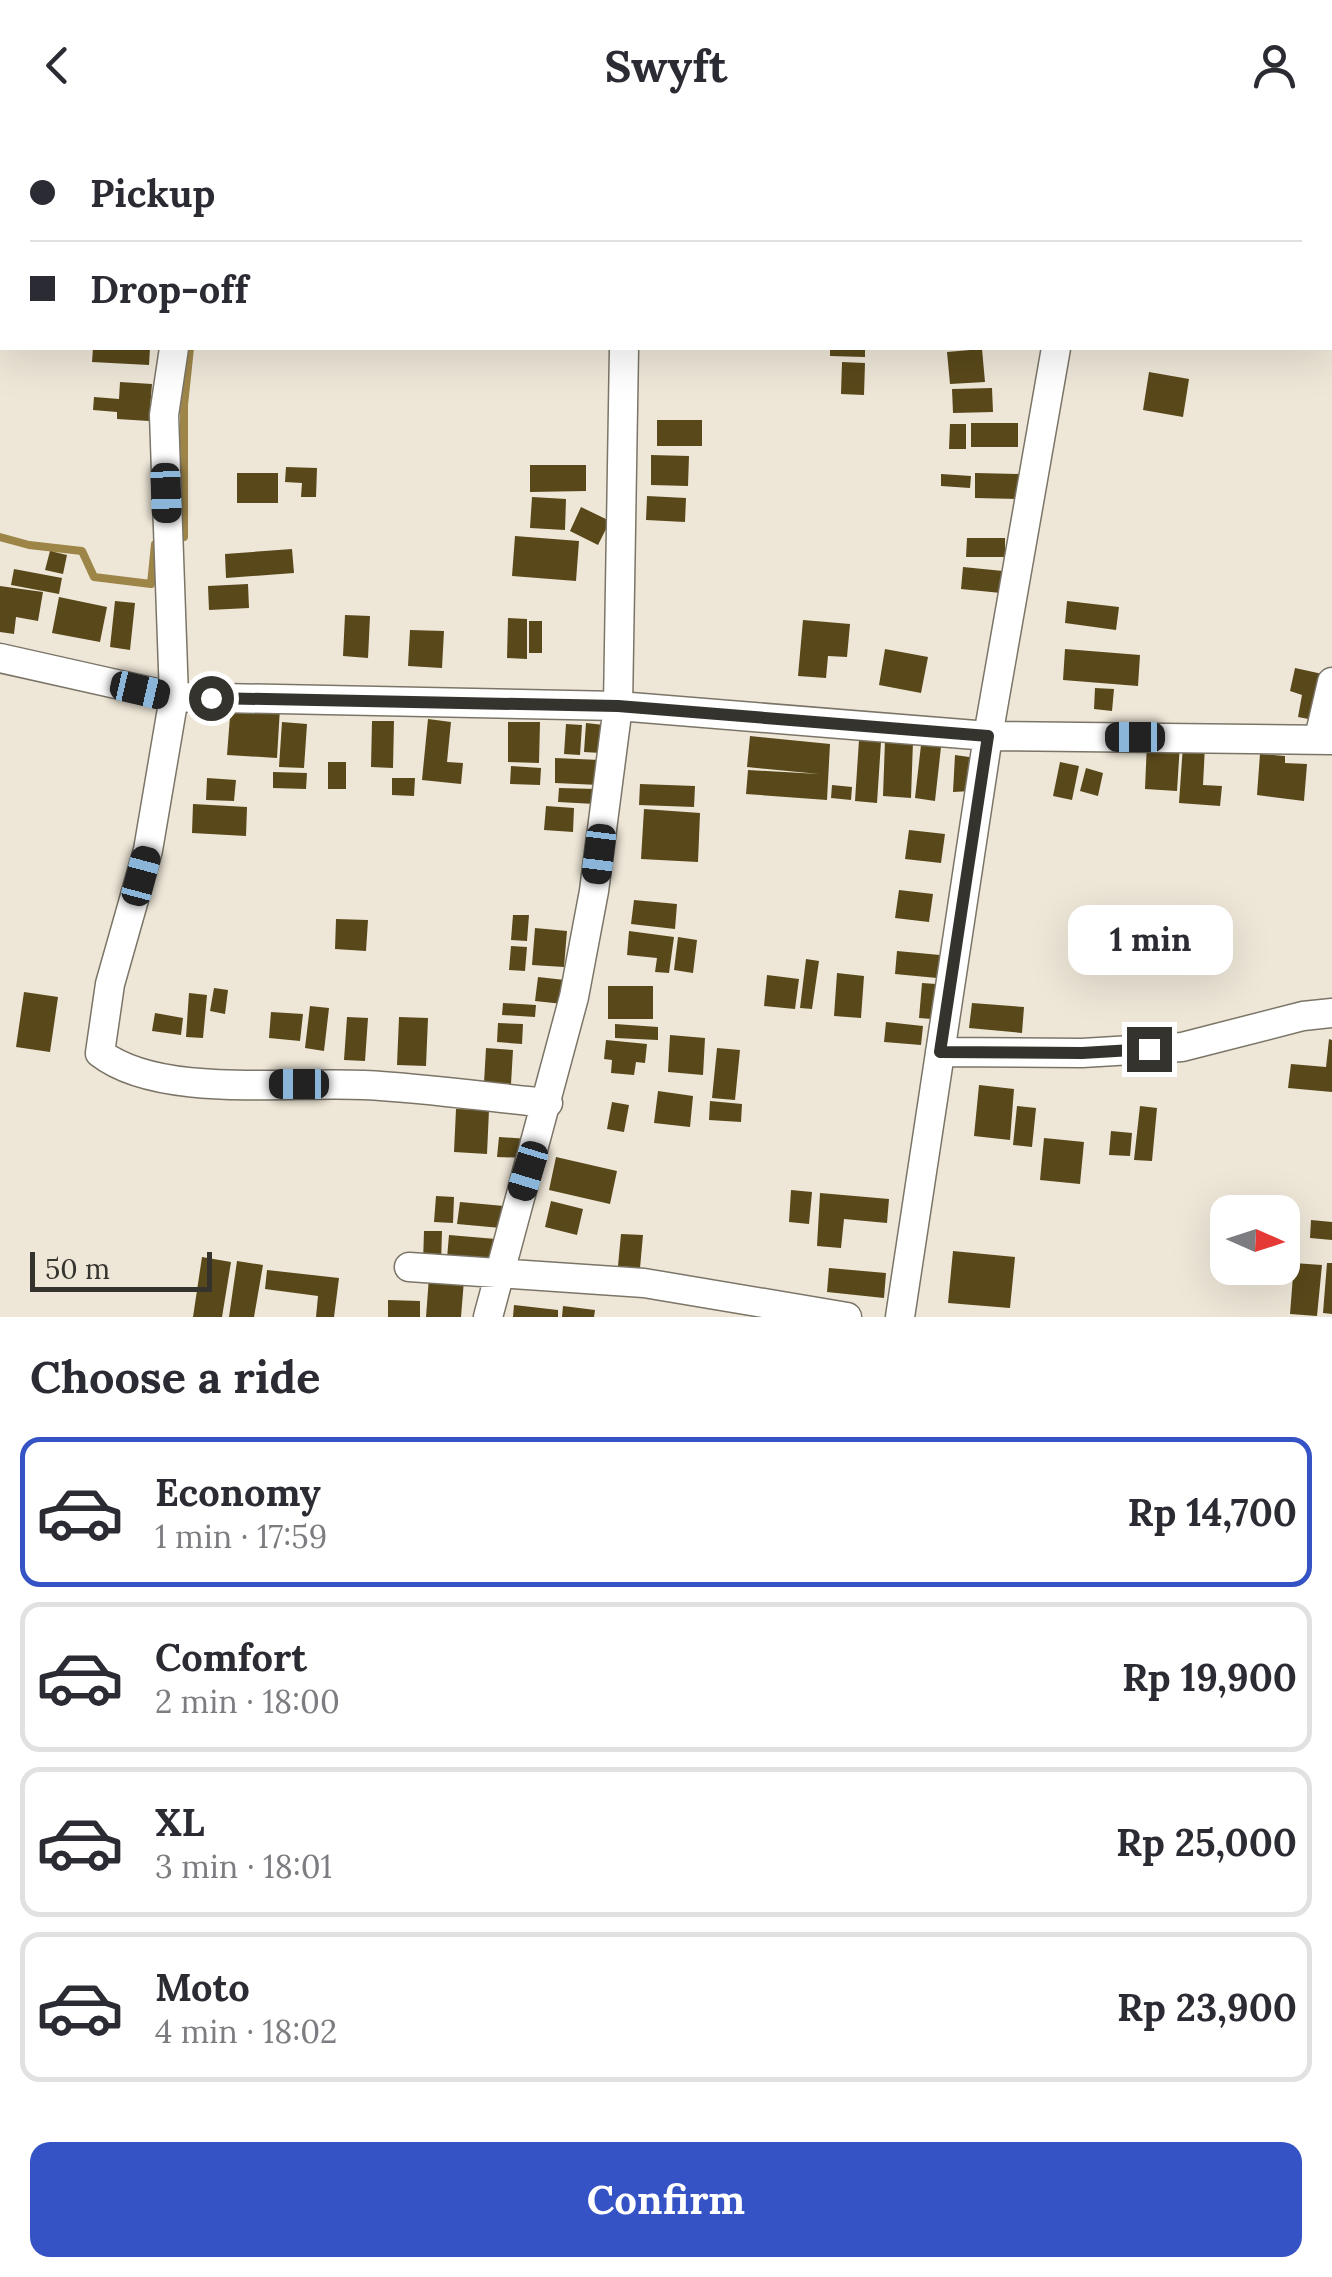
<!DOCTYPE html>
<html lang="en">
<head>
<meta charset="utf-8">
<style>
	:root { --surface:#fff; --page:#f2f2f3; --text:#2b2b33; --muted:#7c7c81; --line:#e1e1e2; --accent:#3553c4 }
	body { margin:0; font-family:Lora,serif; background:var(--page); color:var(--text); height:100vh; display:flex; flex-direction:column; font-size:38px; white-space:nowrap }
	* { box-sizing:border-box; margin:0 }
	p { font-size:32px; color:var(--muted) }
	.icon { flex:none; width:55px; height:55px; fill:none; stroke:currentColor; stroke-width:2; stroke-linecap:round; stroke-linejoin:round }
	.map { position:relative; height:1187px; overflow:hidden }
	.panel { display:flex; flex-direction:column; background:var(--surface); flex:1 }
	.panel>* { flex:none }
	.guide { position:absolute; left:0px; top:0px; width:1332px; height:220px; box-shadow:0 10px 40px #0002; display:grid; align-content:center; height:220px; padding:0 30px; background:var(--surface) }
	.needle { width:65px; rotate:93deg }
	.tools { position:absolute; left:1210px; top:1065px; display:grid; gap:20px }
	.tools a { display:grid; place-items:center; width:90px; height:90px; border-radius:20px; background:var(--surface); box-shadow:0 10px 40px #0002; font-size:50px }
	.scale { position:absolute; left:30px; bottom:25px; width:182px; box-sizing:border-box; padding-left:10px; border:5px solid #35332d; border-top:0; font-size:28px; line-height:35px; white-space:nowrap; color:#35332d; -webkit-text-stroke:8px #eee7d8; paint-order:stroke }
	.end { position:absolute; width:45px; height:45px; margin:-22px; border:12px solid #35332d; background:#fff; box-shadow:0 0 0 5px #fff }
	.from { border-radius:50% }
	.bubble { position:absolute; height:70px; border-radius:20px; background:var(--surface); box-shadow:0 10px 40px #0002; font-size:32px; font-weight:700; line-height:70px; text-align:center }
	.car { position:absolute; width:30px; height:60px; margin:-30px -15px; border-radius:12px; box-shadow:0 0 8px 2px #0007; background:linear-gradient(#222 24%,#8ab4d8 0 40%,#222 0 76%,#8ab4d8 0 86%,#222 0) }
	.guide b { display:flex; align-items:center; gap:35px; height:95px; font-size:38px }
	.guide b+b { border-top:2px solid var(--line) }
	.guide i { width:25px; height:25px; background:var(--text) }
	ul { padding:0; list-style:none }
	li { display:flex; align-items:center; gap:30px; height:150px; margin:0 20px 15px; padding:0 10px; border:5px solid var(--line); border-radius:20px }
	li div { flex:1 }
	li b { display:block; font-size:38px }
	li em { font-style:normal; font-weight:700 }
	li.on { border-color:var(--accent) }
	li>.icon { width:90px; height:90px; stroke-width:1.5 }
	h2 { padding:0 30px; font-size:45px; line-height:120px }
	.action { display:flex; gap:20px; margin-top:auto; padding:20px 30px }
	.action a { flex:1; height:115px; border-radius:20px; background:var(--accent); color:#fff; font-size:40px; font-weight:700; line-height:115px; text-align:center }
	header { display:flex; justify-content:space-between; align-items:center; height:130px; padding:0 30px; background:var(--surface); font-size:45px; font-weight:700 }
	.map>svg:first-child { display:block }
</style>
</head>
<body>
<header><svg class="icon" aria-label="back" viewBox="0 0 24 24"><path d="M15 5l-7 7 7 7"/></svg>Swyft<svg class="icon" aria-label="person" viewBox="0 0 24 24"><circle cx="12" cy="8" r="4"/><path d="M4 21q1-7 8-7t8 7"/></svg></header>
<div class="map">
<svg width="1332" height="1187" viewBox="0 0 1332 1187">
	<rect width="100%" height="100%" fill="#eee7d8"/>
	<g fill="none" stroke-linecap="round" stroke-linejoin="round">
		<path stroke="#9d8447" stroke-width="8" d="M0 407 29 415 82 421 94 447 151 454 155 414 161 412
			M174 409 184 407V275L190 218"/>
	</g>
	<path fill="#59481a" d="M93 218H150L149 235 92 232Z
		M830 218H865V227L830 226Z
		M982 219 985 252 950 254 947 222Z
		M842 232 865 233 864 265 841 264Z
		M1149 242 1189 249 1183 287 1143 280Z
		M120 252 152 254 149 291 117 289V282L93 280 94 267 119 269Z
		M992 258 993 282 953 283 952 259Z
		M657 290H702V316H657Z
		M971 293H1018V317H971Z
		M950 294H966V319H949Z
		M651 325 689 326 688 356 651 355Z
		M530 335H586V361L530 362Z
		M286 337 317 338 316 367H301L302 353 285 352Z
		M237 343H278V373H237Z
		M975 343 1022 344V369L975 368Z
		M941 344 971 346 970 358 941 356Z
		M647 366 686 368 685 392 646 390Z
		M532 367 566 369 565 400 530 398Z
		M581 377 610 391 598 415 570 401Z
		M515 406 579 411 576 451 512 446Z
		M967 408H1005V427H966Z
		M292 419 294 443 226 448 225 424Z
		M50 421 67 425 63 444 45 440Z
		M963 437 1003 441 1001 463 961 459Z
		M14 439 62 448 59 464 11 455Z
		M248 454 249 478 209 480 208 456Z
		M0 456 43 462 38 491 16 487 14 504 0 502Z
		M59 467 107 477 100 512 52 503Z
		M115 471 135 473 130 520 110 517Z
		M1067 471 1119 477 1116 500 1065 493Z
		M345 485 370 486 368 528 343 526Z
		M508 488 527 489V529L507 528Z
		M803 490 850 494 847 527 828 526 826 548 798 546Z
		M529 491H542V523H529Z
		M410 500 444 501 442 538 408 536Z
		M885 519 928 527 921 563 879 555Z
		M1065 519 1140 525 1138 556 1063 550Z
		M1295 538 1327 545 1319 591 1298 587 1302 565 1290 561Z
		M1095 558 1114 559 1112 581 1094 579Z
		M231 574 280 578 277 628 227 625Z
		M428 589 451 592 447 632 463 633 461 654 422 650Z
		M372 591H394L393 638 371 637Z
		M282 592 307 594 304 638 279 637Z
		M508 592H540L539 633 508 632Z
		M586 593 604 595 601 623 584 622Z
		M566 594 582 595 580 625 564 624Z
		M750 606 830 614 827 670 746 664 748 640 819 644 747 637Z
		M859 610 881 612 877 673 855 671Z
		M885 610 913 611 911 668 883 666Z
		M1147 612 1180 614 1177 661 1145 659Z
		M921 615 941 617 935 671 915 668Z
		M1183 615 1205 616 1203 655 1222 656 1220 676 1179 673Z
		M1260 624 1285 626V633L1307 634 1304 671 1257 665Z
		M955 625 976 628 971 661 953 662Z
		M555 628 600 630 599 655 555 653Z
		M328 632H346V659H328Z
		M1060 632 1079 636 1072 670 1053 666Z
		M511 636 541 638 540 655 510 654Z
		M1086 638 1103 643 1098 666 1080 661Z
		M273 642 307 643 306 659 273 658Z
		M207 648 236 650 234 671 206 670Z
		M392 648H415L414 666 392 665Z
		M640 654 695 656 694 677 639 675Z
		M832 655 852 657 851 670 831 668Z
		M559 658 596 659 595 674 558 672Z
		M193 674 247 677 246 706 192 703Z
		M546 676 574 678 573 702 544 700Z
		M644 679 700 683 698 732 641 729Z
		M909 700 945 704 941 733 905 729Z
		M899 760 933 764 929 792 895 788Z
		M634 770 677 774 675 799 631 794Z
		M513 785H529L527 811 511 810Z
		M336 789 368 790 366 821 335 819Z
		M535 798 567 801 564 837 532 835Z
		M629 801 674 807 669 843 655 842 657 828 627 825Z
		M678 807 697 810 693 843 674 840Z
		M511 816 527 817 525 841 509 840Z
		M897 821 940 825 937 848 895 844Z
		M806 829 819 831 812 879 800 878Z
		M837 843 864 846 861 888 834 886Z
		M767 845 799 849 795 879 764 876Z
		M538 847 565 850 563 874 535 871Z
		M922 853 936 854 932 889 919 888Z
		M608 856H653V889H608Z
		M214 858 228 860 225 884 210 881Z
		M24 862 58 867 50 922 16 917Z
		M189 863 207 865 203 908 186 907Z
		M503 873 536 875 535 887 502 885Z
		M972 873 1024 877 1022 903 969 898Z
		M310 876 329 878 324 921 305 918Z
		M271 882 303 884 300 911 269 908Z
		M155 883 183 888 181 905 152 901Z
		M347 887 368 888 365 931 344 930Z
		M399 887 428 888 426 936 397 935Z
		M886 892 923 896 921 915 884 912Z
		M498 893 523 894 522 914 497 912Z
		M615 894 658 897V910L615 908Z
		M670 905 705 908 703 945 668 942Z
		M1329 909 1332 910V962L1288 958 1291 934 1326 937Z
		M606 910 647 914 645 933 636 932 634 945 611 943 612 930 604 929Z
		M486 918 513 920 511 954 484 953Z
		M717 918 740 920 735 970 712 968Z
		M979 955 1014 959 1010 1010 974 1006Z
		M658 961 693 966 690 997 654 993Z
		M710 971 742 974 741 992 709 990Z
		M612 972 629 975 624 1002 607 999Z
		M1017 976 1036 978 1032 1017 1013 1015Z
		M1140 976 1157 978 1152 1031 1134 1030Z
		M456 979 489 980 487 1024 454 1022Z
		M1111 1001 1132 1003 1130 1026 1109 1025Z
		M499 1007 528 1009 527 1028 497 1027Z
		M1044 1008 1084 1012 1080 1054 1040 1050Z
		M556 1027 617 1041 610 1074 549 1060Z
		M791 1060 812 1062 809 1094 789 1092Z
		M820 1063 889 1069 887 1093 844 1089 841 1118 817 1116Z
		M436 1066 454 1067 453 1093 434 1092Z
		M551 1071 583 1079 577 1105 545 1097Z
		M460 1072 504 1076 501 1098 457 1094Z
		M1311 1090 1332 1092V1110L1310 1108Z
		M424 1101H442L441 1134 423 1133Z
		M621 1104 643 1105 640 1138 618 1136Z
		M449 1105 496 1109 494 1132 447 1128Z
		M953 1121 1015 1127 1010 1178 948 1173Z
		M202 1127 231 1132 222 1187H193Z
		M237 1131 263 1135 254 1187H229Z
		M1294 1133 1322 1135 1317 1186 1290 1184Z
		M1327 1133H1332V1184L1323 1183Z
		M829 1138 886 1143 884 1168 827 1162Z
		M267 1140 339 1148 334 1187H316L318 1166 265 1159Z
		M429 1147 464 1150 461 1187H426Z
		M388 1170 420 1171V1187H388Z
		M514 1175 558 1180V1187H513Z
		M563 1176 595 1180 594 1187H562Z"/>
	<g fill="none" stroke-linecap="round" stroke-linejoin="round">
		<g stroke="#7b7567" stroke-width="31">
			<path id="minor" d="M240 2 241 0
				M637 2V0
				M1075 2V0
				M1330 174H1332
				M174 218 164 285 174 567 148 720 110 854 100 923C159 969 291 951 364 955 425 958 487 967 548 973
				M0 528 174 567 618 576 988 606 1332 610
				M1319 608 1332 552
				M940 922 1082 923 1182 917 1303 886 1332 883
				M409 1137 644 1153 847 1187
				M488 1187 574 867 594 761 618 576 624 218
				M900 1187 988 606 1056 218"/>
		</g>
		<use href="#minor" stroke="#fff" stroke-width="28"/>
	</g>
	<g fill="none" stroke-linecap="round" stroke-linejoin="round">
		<path stroke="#35332d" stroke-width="12" d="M211 568 618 576 988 606 940 922 1082 923 1149 919"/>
	</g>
</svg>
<div class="tools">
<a><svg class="needle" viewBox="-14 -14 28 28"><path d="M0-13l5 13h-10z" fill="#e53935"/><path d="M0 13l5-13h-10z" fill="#7c7c81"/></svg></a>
</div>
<div class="scale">50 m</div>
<i class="end from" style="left:211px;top:568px"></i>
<i class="end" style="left:1149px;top:919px"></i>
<div class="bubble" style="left:1068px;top:775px;width:165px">1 min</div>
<i class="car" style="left:166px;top:363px;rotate:178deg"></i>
<i class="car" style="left:140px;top:560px;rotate:103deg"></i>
<i class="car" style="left:1135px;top:607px;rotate:270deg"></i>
<i class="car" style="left:599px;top:724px;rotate:187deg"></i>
<i class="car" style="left:141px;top:746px;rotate:15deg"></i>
<i class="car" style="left:299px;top:954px;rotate:270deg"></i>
<i class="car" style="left:528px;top:1041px;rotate:197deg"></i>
<div class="guide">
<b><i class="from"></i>Pickup</b>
<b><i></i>Drop-off</b>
</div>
</div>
<section class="panel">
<h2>Choose a ride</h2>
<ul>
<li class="on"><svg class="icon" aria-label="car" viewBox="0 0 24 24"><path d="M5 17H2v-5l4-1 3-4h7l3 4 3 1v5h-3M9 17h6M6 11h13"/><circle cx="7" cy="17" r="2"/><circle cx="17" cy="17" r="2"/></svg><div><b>Economy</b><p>1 min · 17:59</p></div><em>Rp 14,700</em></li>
<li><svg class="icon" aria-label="car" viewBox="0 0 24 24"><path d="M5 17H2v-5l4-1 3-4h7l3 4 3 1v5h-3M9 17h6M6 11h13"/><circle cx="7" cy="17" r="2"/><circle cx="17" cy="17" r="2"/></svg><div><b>Comfort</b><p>2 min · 18:00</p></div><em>Rp 19,900</em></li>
<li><svg class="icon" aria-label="car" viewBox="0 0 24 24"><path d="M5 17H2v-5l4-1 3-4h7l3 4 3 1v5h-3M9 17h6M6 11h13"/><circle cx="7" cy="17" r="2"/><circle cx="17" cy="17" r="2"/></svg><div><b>XL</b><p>3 min · 18:01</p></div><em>Rp 25,000</em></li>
<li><svg class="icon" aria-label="car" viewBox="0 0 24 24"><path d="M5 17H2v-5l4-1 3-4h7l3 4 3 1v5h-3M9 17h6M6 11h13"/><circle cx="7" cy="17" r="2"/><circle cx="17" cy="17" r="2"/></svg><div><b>Moto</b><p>4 min · 18:02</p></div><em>Rp 23,900</em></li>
</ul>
<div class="action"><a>Confirm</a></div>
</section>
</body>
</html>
